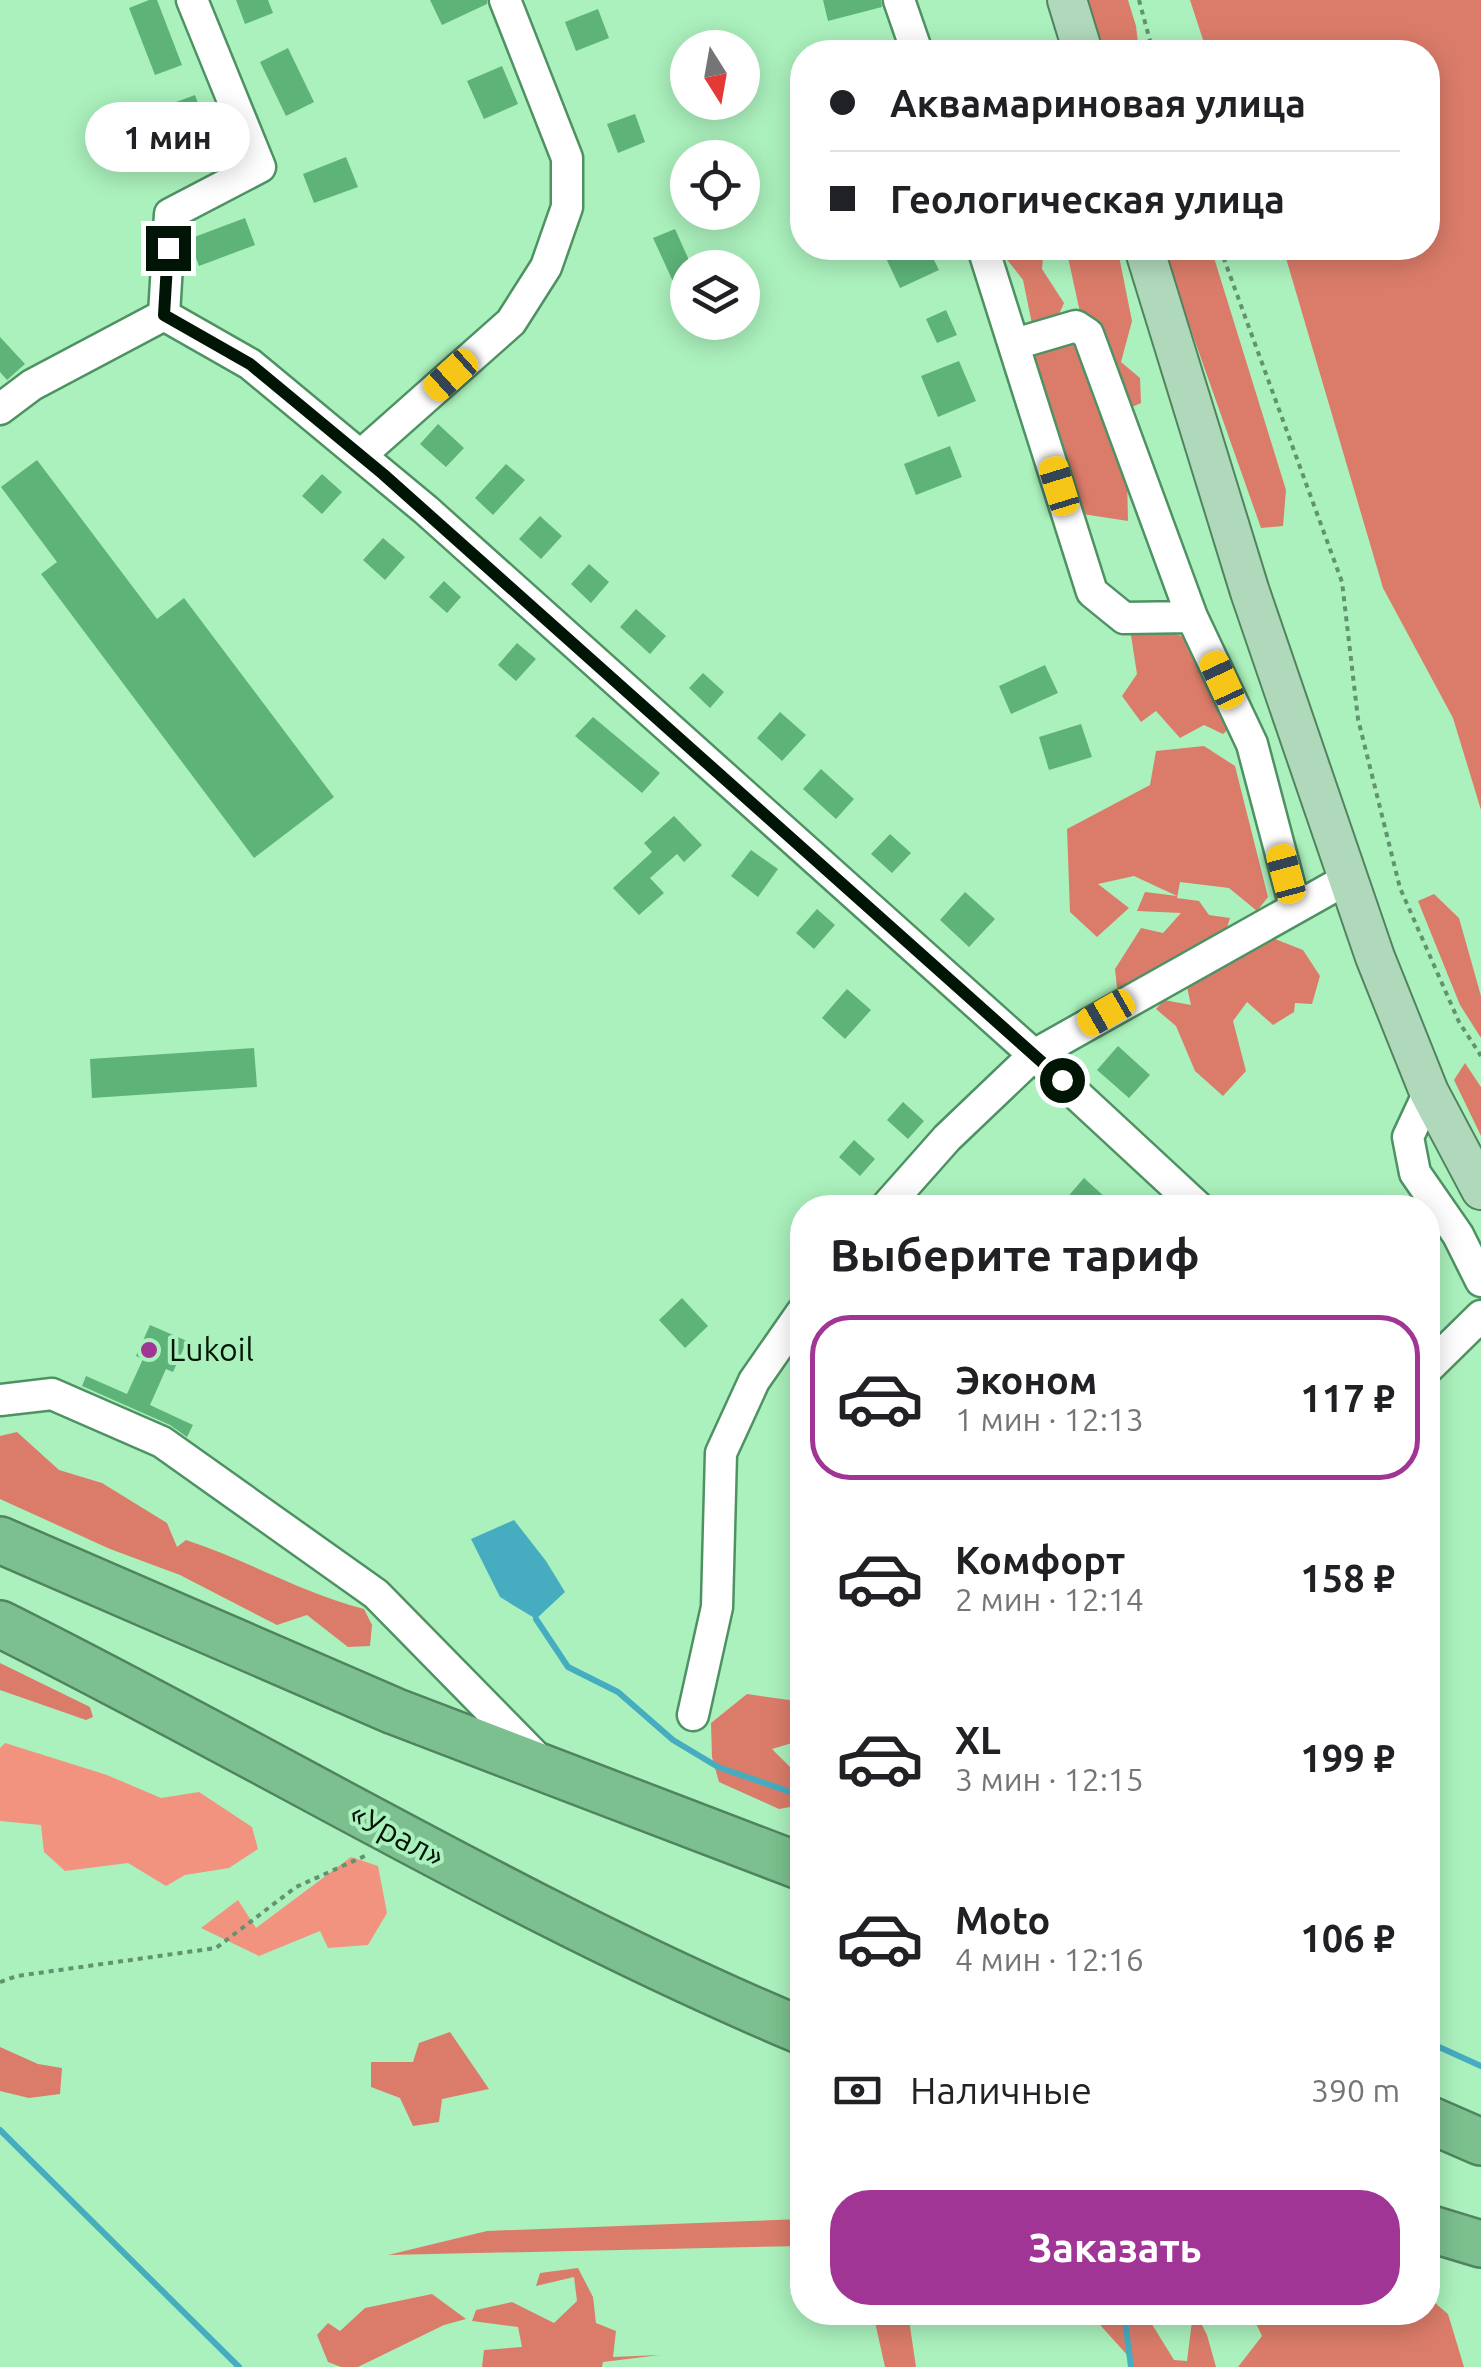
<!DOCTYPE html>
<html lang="ru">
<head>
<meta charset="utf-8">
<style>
	:root { --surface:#fff; --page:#f6f6f6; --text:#202124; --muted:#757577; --line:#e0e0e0; --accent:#a13596 }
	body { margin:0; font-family:Ubuntu,sans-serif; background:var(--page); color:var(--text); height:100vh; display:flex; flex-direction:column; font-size:38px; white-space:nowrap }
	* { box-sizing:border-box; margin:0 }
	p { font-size:32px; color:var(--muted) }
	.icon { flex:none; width:55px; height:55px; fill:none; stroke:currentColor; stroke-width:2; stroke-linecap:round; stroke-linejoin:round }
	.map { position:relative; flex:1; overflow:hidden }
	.details { position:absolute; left:790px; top:1195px; width:650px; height:1130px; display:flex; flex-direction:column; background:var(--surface); border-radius:40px; box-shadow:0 5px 25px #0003 }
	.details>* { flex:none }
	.top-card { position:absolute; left:790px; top:40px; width:650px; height:220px; border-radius:40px; box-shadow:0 5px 25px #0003; display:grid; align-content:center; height:220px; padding:0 40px; background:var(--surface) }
	.needle { width:65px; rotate:169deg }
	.controls { position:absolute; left:670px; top:30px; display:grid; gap:20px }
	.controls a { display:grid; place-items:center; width:90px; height:90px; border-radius:50%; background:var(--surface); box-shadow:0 5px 25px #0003; font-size:50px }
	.end { position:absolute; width:45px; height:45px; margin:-22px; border:12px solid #001505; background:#fff; box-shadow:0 0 0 5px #fff }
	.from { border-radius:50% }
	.bubble { position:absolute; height:70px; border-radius:35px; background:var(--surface); box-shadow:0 5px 25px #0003; font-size:32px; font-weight:700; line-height:70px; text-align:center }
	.car { position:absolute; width:30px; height:60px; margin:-30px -15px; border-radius:12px; box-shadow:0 0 8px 2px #0007; background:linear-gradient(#f5c518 24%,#345 0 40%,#f5c518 0 76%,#345 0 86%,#f5c518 0) }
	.top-card b { display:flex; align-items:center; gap:35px; height:95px; font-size:38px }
	.top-card b+b { border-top:2px solid var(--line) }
	.top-card i { width:25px; height:25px; background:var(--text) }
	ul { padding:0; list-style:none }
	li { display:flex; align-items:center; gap:30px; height:165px; margin:0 20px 15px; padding:0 20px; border:5px solid transparent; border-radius:40px }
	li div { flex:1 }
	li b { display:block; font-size:38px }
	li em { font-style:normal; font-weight:700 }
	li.selected { border-color:var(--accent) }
	li>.icon { width:90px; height:90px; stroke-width:1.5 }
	h2 { padding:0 40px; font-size:45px; line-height:120px }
	.pay { display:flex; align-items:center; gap:25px; height:110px; padding:0 40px; font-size:38px }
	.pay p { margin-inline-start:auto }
	.button { display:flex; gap:20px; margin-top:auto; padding:20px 40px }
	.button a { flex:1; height:115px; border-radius:40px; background:var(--accent); color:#fff; font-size:40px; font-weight:700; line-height:115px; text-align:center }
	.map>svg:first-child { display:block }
</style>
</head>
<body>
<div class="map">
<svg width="1481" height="2367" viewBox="0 0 1481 2367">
	<rect width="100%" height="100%" fill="#abf1bd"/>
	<path fill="#f29380" d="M5 1743 107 1775 161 1798 199 1792 252 1827 258 1849 229 1868 185 1875 166 1886 128 1863 65 1871 44 1852 41 1825 0 1821V1748Z
		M351 1857 378 1866 387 1913 368 1945 328 1948 320 1931 259 1956 201 1928 238 1900 256 1928Z"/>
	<path fill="#db7c6a" d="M1088 0H1128L1136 26 1139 52H1104Z
		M1190 0H1481V810L1453 718 1383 588 1283 248H1428V52H1207Z
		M998 248H1044L1042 269 1064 303 1051 332 1032 324 1023 280Z
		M1066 248H1116L1118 251 1132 321 1121 362 1140 378 1141 403 1125 410 1081 317Z
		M1162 248H1211L1286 490 1283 526 1261 528Z
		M1072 337 1127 475 1128 521 1076 513 1031 372 1039 345Z
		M1149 626 1185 637 1233 725 1223 734 1204 725 1180 738 1156 711 1141 722 1122 696 1137 674 1131 635Z
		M1204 746 1235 766 1268 897 1257 911 1229 888 1180 882 1177 898 1199 901 1209 915 1230 918 1226 931 1153 977 1117 988 1115 969 1141 928 1163 933 1181 913 1137 911 1145 892 1177 896 1134 876 1098 884 1129 908 1097 937 1070 912 1067 829 1150 785 1156 751Z
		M1434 894 1459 918 1481 996V1038L1460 1005 1418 901Z
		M1275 939 1303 950 1320 976 1312 1004 1295 1003 1294 1012 1273 1025 1247 1002 1233 1021 1246 1071 1223 1096 1195 1071 1176 1026 1156 1009 1164 1000 1191 1005 1187 987Z
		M1465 1063 1481 1087V1136L1454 1080Z
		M17 1432 59 1470 102 1483 167 1523 177 1547 186 1540C247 1560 302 1593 364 1609L372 1625 370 1646 348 1647 307 1615 277 1625 180 1575 110 1549 0 1499V1436Z
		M0 1663 90 1707 93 1717 86 1720 0 1690Z
		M802 1691V1740L772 1749 790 1767 802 1772V1805L779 1809 719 1782 712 1757 711 1723 747 1694 789 1700Z
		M450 2032 489 2089 442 2099 439 2122 413 2126 400 2098 371 2087V2062H413L419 2043Z
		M0 2047 38 2064 62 2068 60 2094 29 2098 0 2091Z
		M802 2219V2246L388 2255 487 2231Z
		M578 2268 593 2297 596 2323 616 2331 613 2357 660 2355 603 2362 602 2367H482L484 2350 522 2347 518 2327 472 2321 476 2310 512 2302 554 2323 577 2301 574 2277 536 2286 540 2273Z
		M432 2294 466 2319 444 2325 358 2367H341L328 2362 317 2335 328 2323 340 2331 365 2308Z
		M1428 2297 1448 2314 1464 2367H1238L1262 2336 1251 2313 1428 2312Z
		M873 2313H908L916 2367H885Z
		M1101 2313H1145L1174 2360 1187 2361 1193 2313H1196L1207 2335 1216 2367H1129V2357L1101 2326Z"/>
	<path fill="#46acc0" d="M514 1520 546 1561 565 1592 536 1619 500 1597 471 1539Z"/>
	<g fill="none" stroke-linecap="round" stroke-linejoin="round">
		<path stroke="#46acc0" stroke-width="6" d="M536 1619 568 1667 618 1692 673 1740 718 1767 802 1796
			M1428 2042 1481 2066
			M0 2130 239 2367
			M1124 2312 1131 2367"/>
	</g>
	<path fill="#5db378" d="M149 0H157L182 65 155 75 129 8Z
		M236 0H268L273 13 245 24Z
		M430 0H487V4L442 25Z
		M823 0H881L882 7 828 21Z
		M598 9 609 38 576 51 565 22Z
		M288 48 314 102 286 116 260 62Z
		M502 66 518 104 484 119 467 81Z
		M195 95 211 138 185 148 168 105Z
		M635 114 645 142 618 153 607 124Z
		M346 157 358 187 314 203 303 174Z
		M245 218 255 245 199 266 189 239Z
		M675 229 688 258V314L653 238Z
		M897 248H928L939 270 900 288 884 254Z
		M946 310 957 335 937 343 926 319Z
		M0 337 25 364 7 380 0 372Z
		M959 361 976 401 938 417 921 376Z
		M438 424 464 448 446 467 420 444Z
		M950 446 962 477 916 495 904 464Z
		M37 460 157 619 184 598 334 797 254 858 41 574 57 562 1 487Z
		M506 464 525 480 493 515 475 498Z
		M322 474 342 492 322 514 302 496Z
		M540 516 562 536 541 559 519 539Z
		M383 538 405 557 385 580 363 560Z
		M589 564 609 582 591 603 571 584Z
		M444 581 461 597 447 613 429 597Z
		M636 609 666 636 650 654 620 627Z
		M517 643 536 659 516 681 498 665Z
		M1045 665 1058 693 1011 714 999 686Z
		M703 673 724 692 710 708 689 688Z
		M780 712 806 735 782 761 757 738Z
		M593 717 660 773 642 793 575 736Z
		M1081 724 1092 757 1049 770 1039 737Z
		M821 769 854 799 836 819 803 789Z
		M674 816 702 845 684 862 677 854 650 878 664 893 639 915 613 888 652 852 644 843Z
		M890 834 911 853 892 873 871 854Z
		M751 850 778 869 758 897 731 876Z
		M965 892 995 919 969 947 940 920Z
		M817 909 835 925 814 949 796 933Z
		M847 989 871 1010 845 1039 822 1018Z
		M1118 1046 1150 1075 1129 1098 1097 1070Z
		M254 1048 257 1087 92 1098 90 1059Z
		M903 1102 924 1121 908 1139 887 1120Z
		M854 1140 875 1159 860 1176 839 1157Z
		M1084 1178 1117 1208H1058Z
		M682 1298 708 1326 685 1348 659 1320Z
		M150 1325 187 1341 173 1372 166 1369 150 1405 193 1425 187 1437 170 1425 82 1386 86 1376 127 1394 143 1359 136 1356Z"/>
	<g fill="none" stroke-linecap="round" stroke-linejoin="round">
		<g stroke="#4e9263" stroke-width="35">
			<path id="minor" d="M899 0 917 52
				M983 248 1092 592 1124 618 1192 617 1252 744 1295 907
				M164 315 250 364 426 510 1034 1055 1199 1208
				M164 315 170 214 260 167 192 0
				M1015 344 1076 326 1088 334 1192 617
				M0 409 32 385 164 315
				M361 455 511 322 546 267 567 207V158L505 0
				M1429 1092 1408 1137 1415 1173 1458 1235 1481 1281
				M885 1208 947 1138 1034 1055 1349 878
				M1428 1368 1481 1316
				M0 1400 52 1394 162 1442 376 1594 538 1759
				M693 1715 717 1607 721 1453 754 1381 802 1312"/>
		</g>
		<g stroke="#50845e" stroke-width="42">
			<path id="major" d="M1067 0 1083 52
				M1144 248 1250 592 1375 957 1429 1092 1481 1190"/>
		</g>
		<g stroke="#50845e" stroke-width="50">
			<path id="highway" d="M0 1540 394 1711 802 1867
				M0 1624C269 1758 525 1915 802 2031
				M1428 2119 1481 2142
				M1428 2228 1481 2244"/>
		</g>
		<path stroke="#62936e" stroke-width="4" stroke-dasharray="5 5" stroke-linecap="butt" d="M1139 0 1153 52
			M1220 248 1342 582 1358 719 1400 888 1459 1022 1481 1056
			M0 1982 17 1976 216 1948 296 1887 367 1855"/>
		<use href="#minor" stroke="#fff" stroke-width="30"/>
		<use href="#major" stroke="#b0d9bb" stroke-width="38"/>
		<use href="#highway" stroke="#7bc08e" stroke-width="45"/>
	</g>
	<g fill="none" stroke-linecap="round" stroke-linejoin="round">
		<path stroke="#001505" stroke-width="12" d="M168 248 164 315 250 364 383 474 1062 1080"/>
	</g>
	<circle fill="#a13596" stroke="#abf1bd" stroke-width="4" cx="149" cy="1350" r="10"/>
	<g text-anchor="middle" stroke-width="8" stroke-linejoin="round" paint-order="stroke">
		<g font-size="32" fill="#001505" stroke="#abf1bd" text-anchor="start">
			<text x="169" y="1361">Lukoil</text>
		</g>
		<g font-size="32" fill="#001505" stroke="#abf1bd">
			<text transform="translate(397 1835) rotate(28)" y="11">«Урал»</text>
		</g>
	</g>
</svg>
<div class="controls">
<a><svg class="needle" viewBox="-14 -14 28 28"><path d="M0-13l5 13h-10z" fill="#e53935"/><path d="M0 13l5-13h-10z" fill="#757577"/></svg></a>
<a><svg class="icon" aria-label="locate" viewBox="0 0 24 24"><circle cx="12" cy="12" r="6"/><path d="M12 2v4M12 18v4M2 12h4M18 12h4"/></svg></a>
<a><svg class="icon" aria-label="layers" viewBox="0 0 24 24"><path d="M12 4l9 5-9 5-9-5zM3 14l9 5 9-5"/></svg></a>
</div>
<i class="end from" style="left:1062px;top:1080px"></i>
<i class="end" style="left:168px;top:248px"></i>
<div class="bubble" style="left:85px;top:102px;width:165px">1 мин</div>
<i class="car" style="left:451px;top:375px;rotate:228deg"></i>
<i class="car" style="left:1059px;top:486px;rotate:343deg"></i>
<i class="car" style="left:1222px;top:680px;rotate:335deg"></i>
<i class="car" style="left:1286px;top:874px;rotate:345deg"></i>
<i class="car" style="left:1106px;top:1013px;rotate:240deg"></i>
<div class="top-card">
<b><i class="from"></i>Аквамариновая улица</b>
<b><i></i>Геологическая улица</b>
</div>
<section class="details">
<h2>Выберите тариф</h2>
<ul>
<li class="selected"><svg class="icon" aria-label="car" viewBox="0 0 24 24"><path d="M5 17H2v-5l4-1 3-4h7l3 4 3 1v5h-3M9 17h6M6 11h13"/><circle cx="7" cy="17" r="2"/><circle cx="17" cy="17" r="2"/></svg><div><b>Эконом</b><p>1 мин · 12:13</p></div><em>117 ₽</em></li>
<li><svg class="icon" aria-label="car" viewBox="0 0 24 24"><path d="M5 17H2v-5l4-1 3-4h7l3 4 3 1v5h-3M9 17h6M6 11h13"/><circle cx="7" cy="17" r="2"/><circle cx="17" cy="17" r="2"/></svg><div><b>Комфорт</b><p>2 мин · 12:14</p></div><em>158 ₽</em></li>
<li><svg class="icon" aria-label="car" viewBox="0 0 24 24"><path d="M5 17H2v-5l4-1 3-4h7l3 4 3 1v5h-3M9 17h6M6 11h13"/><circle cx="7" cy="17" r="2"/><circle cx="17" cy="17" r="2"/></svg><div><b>XL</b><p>3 мин · 12:15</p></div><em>199 ₽</em></li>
<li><svg class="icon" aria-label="car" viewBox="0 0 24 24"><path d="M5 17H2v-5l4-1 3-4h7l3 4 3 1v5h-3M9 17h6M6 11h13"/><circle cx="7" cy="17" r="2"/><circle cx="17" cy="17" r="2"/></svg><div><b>Moto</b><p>4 мин · 12:16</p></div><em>106 ₽</em></li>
</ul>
<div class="pay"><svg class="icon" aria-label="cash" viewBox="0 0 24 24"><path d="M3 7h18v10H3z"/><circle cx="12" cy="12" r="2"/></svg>Наличные<p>390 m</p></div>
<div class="button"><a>Заказать</a></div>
</section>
</div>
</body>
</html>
